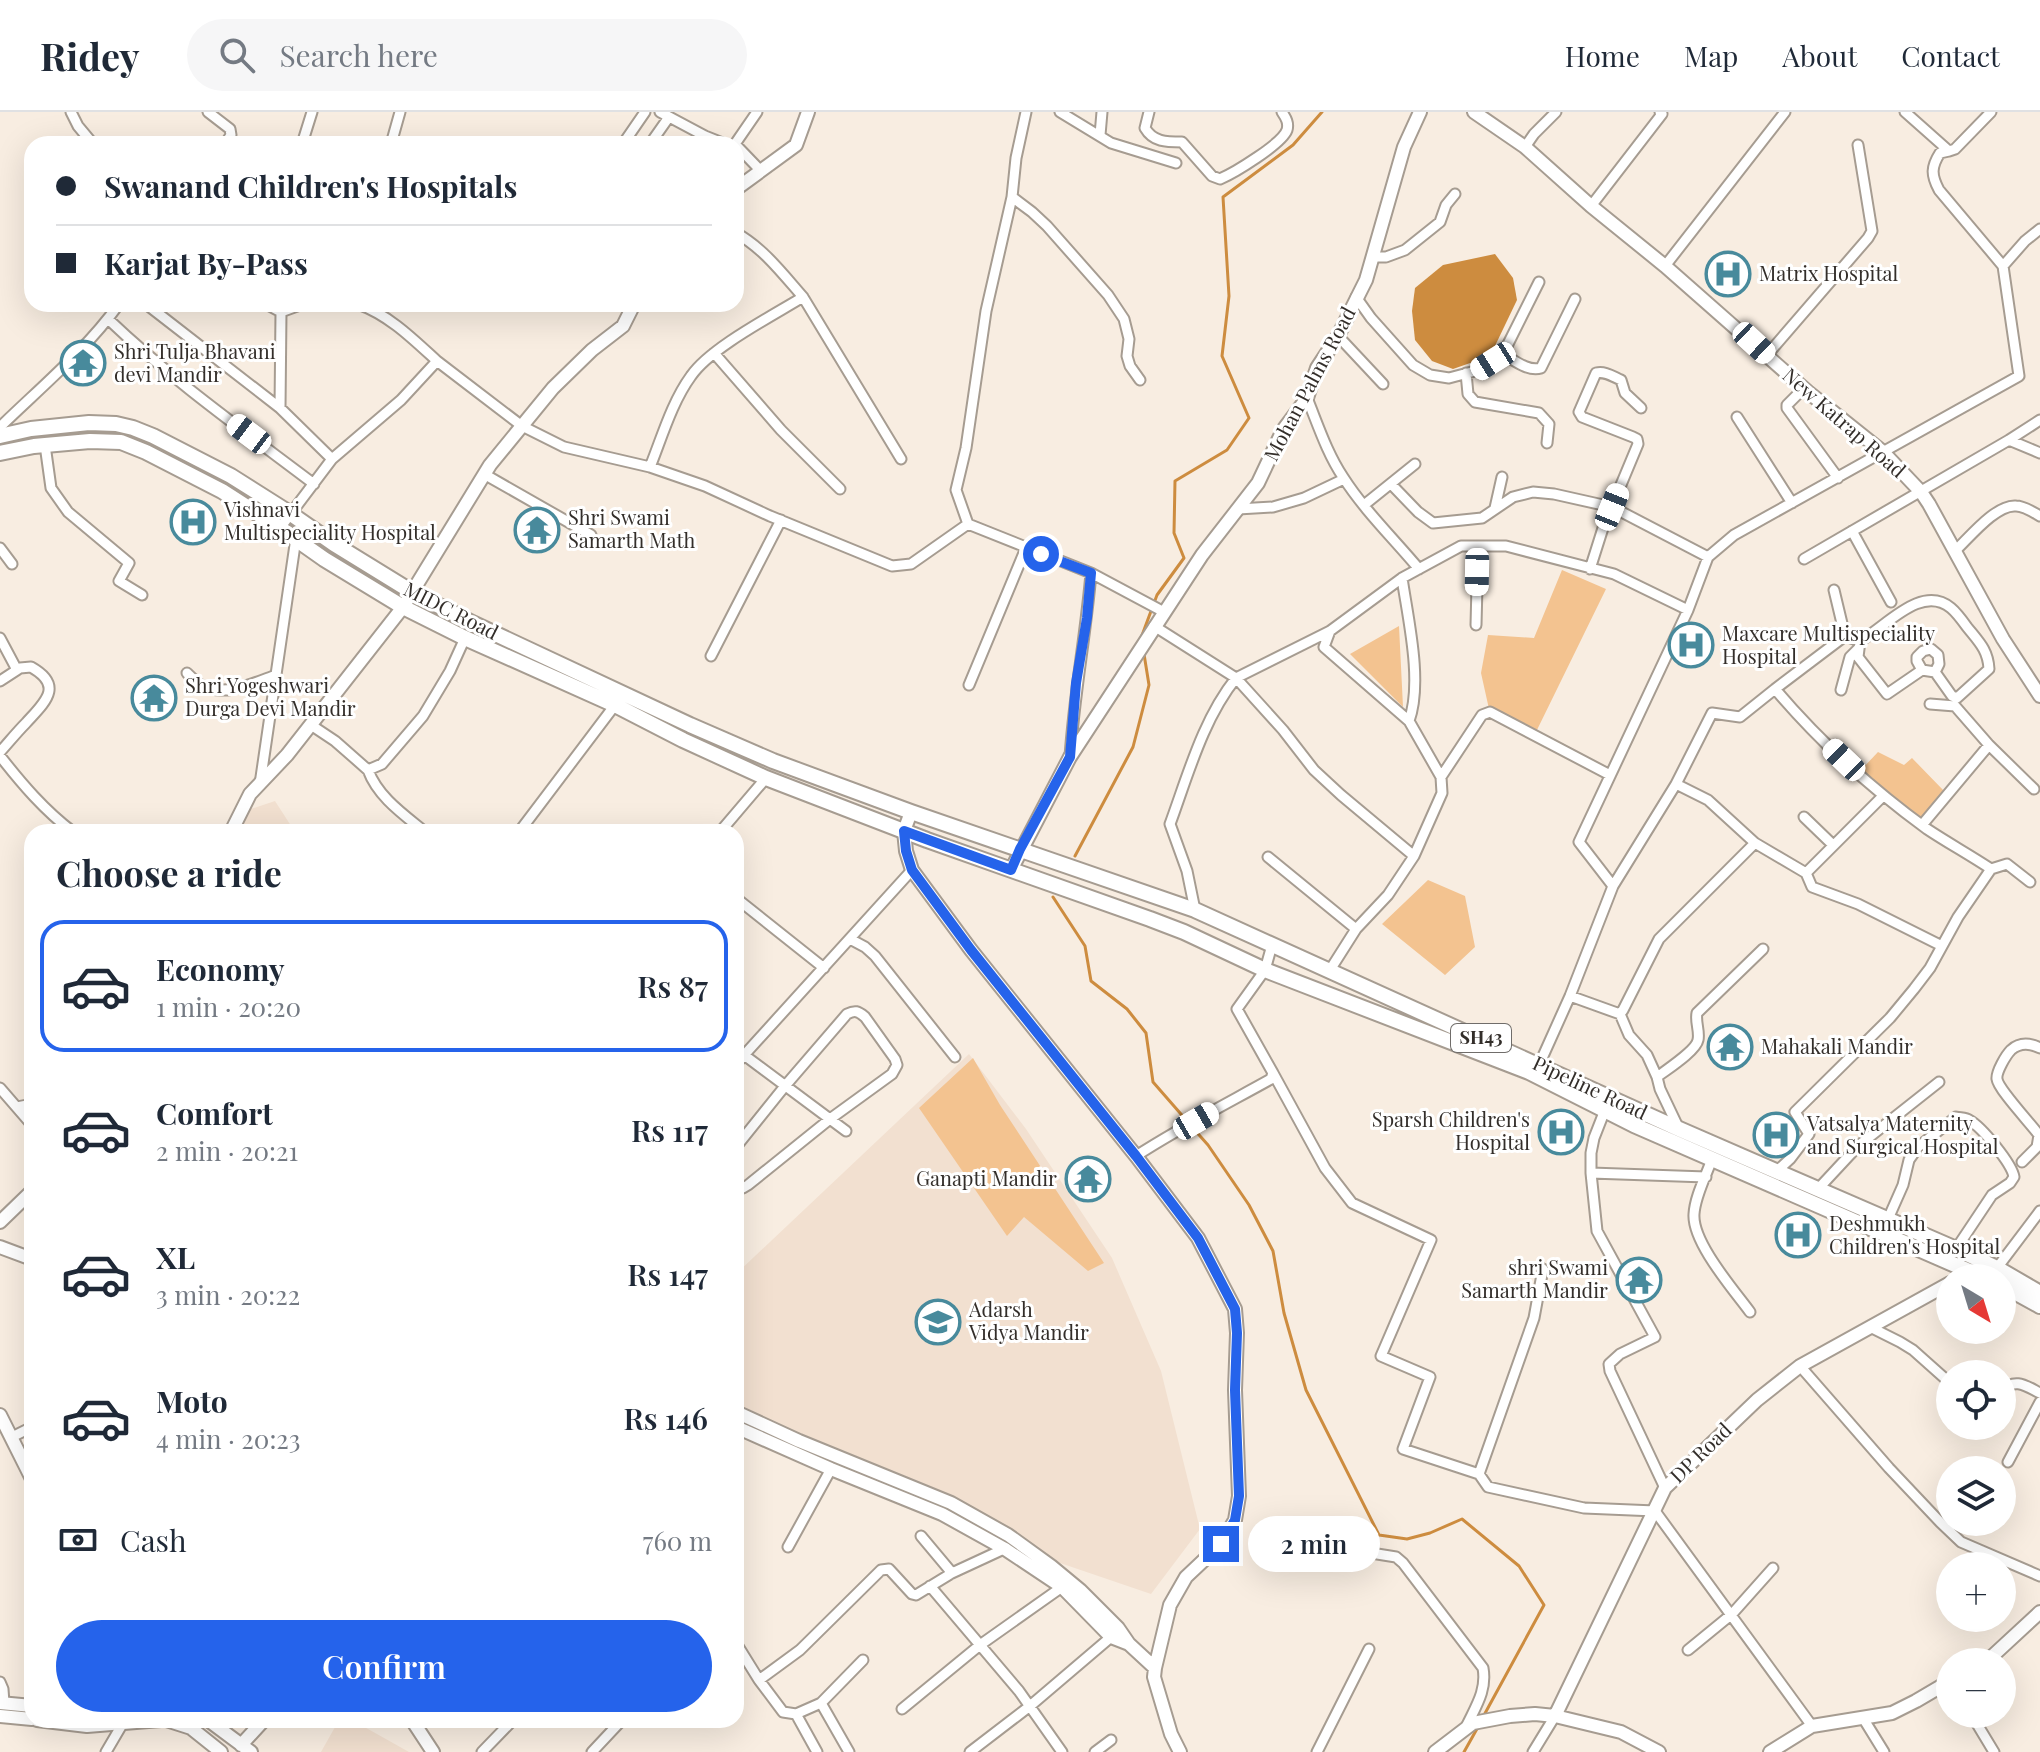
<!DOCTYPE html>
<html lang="en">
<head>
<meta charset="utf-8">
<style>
	:root { --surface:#fff; --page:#f6f6f7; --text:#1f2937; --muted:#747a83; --line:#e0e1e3; --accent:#2563eb }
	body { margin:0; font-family:"Playfair Display",serif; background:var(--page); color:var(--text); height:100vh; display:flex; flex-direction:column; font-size:30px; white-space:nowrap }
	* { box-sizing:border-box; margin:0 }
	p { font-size:26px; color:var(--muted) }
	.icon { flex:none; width:44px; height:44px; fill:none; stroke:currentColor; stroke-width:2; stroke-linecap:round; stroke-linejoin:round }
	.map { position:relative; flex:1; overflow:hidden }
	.details { position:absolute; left:24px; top:712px; width:720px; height:904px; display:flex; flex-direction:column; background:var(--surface); border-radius:24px; box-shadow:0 8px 32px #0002 }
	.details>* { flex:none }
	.hud { position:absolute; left:24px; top:24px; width:720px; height:176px; border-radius:24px; box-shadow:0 8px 32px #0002; display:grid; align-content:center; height:176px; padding:0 32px; background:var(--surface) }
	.needle { width:52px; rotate:142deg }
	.controls { position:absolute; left:1936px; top:1152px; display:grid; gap:16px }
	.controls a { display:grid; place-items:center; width:80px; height:80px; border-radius:50%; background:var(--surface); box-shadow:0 8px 32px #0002; font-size:40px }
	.end { position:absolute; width:36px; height:36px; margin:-18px; border:10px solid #2563eb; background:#fff; box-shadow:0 0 0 4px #fff }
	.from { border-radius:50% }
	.bubble { position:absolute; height:56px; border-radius:28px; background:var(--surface); box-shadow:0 8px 32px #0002; font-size:26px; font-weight:600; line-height:56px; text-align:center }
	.car { position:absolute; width:24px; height:48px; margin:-24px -12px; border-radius:10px; box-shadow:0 0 6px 2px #0007; background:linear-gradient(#fff 24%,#345 0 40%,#fff 0 76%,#345 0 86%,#fff 0) }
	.hud b { display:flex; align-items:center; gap:28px; height:76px; font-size:30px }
	.hud b+b { border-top:2px solid var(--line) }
	.hud i { width:20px; height:20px; background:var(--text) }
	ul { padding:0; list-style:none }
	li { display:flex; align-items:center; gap:24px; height:132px; margin:0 16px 12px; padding:0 16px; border:4px solid transparent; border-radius:24px }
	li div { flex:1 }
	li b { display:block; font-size:30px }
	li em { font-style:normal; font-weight:600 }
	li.on { border-color:var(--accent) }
	li>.icon { width:72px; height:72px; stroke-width:1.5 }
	h2 { padding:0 32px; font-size:36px; line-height:96px }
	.pay { display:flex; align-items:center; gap:20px; height:88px; padding:0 32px; font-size:30px }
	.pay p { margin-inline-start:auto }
	.primary-button { display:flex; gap:16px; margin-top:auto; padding:16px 32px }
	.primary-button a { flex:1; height:92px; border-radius:48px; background:var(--accent); color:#fff; font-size:32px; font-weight:600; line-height:92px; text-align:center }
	header { display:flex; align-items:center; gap:48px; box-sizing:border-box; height:112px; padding:0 40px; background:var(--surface); border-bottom:2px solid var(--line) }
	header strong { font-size:38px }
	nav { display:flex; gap:44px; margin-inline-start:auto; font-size:28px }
	.search { width:560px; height:72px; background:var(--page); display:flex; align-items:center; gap:20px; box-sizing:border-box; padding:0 28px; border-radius:44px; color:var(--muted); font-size:30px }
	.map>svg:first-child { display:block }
</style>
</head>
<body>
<header>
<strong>Ridey</strong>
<div class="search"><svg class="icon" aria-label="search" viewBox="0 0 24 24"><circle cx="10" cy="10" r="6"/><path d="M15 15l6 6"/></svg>Search here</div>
<nav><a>Home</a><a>Map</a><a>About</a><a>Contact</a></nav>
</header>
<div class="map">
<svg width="2040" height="1640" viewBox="0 0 2040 1640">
	<rect width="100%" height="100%" fill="#f8ede1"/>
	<path fill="#f2e0d0" d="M275 689 295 720H234L242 700Z
		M969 942 1026 1017 1112 1146 1161 1259 1200 1417 1151 1482 1019 1437 870 1357 736 1291V1162Z
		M339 1608H352L409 1640H321Z"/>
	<path fill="#f3c390" d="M1562 458 1606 477 1535 622 1489 597 1481 561 1488 523 1534 526Z
		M1399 514 1403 595 1350 542Z
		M1878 640 1904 653 1912 646 1945 680 1921 708 1860 659Z
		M1428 768 1465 784 1475 835 1445 863 1382 812Z
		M973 946 1000 993 1104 1151 1088 1159 1024 1105 1007 1124 919 996Z"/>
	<path fill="#cd8c3f" d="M1495 142 1513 166 1517 188 1494 236 1473 250 1453 257 1432 249 1415 228 1412 199 1415 176 1443 153Z"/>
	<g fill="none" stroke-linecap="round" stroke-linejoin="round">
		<path stroke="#cd8c3f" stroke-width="3" d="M1141 526 1157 483 1184 446 1174 421 1175 369 1227 338 1249 306 1222 244 1229 184 1223 85 1293 33 1322 0
			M1075 744 1133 635 1149 573 1144 542
			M1053 785 1085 834 1091 869 1127 897 1146 921 1153 970 1187 1009
			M1192 1015 1208 1033 1249 1093 1273 1139 1284 1201 1306 1278 1379 1423 1407 1427 1430 1421 1462 1407 1519 1454 1544 1493 1483 1605
			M1464 1640 1478 1615"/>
		<g stroke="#a69c91" stroke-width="13">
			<path id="street" d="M71 0 78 14 93 32
				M208 0 230 17 231 23 225 32
				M660 0 705 24 725 32
				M1060 0 1111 31 1176 51
				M1149 0 1145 16C1153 30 1166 30 1182 30L1212 64 1220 67C1234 61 1282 32 1287 18 1289 11 1286 6 1282 0
				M1905 0 1949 39 1955 37 1991 0
				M1100 23 1102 0
				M302 32 312 0
				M391 32 400 0
				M623 32 645 0
				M650 32 669 5
				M735 32 757 0
				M736 33 760 58
				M1525 35 1534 22 1556 0
				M1949 39 1940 41C1931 55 1931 63 1939 78L2003 154
				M1012 85 1032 100 1047 114 1108 183 1124 207 1129 227 1127 244 1130 254 1140 268
				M1591 94 1662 2 1660 0
				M1372 145H1386L1405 138 1440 110 1446 93 1455 82
				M1665 154 1785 0
				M803 185 901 347
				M1356 185 1371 206 1413 253 1430 263 1449 266 1479 258 1503 242 1539 170
				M146 192 280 296
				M266 192 281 200 280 296 332 347
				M281 192V200L303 192
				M108 207C172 268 244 319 314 372
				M1338 224 1383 272
				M714 241 781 318 840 377
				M1503 242C1514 248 1528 260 1541 256L1575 187
				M1767 243 1868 126 1872 119 1858 33
				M437 249 522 314 564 335 650 355 705 374 770 404 892 454 911 452 968 412 1091 461C1086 522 1074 583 1070 645
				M1466 261 1468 282 1475 290 1539 301 1549 312 1547 331
				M1804 276 1787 293V296L1838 366
				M1307 286C1318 313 1327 341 1343 365 1364 398 1394 427 1419 457
				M1737 305 1792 391
				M0 315C40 276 86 238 119 192
				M2009 328 2040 341
				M45 333 51 376 68 400 129 451 119 469 142 483
				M650 355C662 325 672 290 691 264 710 236 772 204 803 185 782 161 763 136 736 121
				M484 362 591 423
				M1391 372 1418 400 1433 411 1482 406 1513 385 1533 380 1554 382 1612 395 1708 445
				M1364 393 1415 352
				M1495 396 1502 365
				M1238 397 1273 395 1304 386 1344 367
				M968 412 956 378 966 336 986 199 1012 85 1016 46 1026 0
				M280 416 332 347 401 288 437 249C413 227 389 203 358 192
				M1852 419 1891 490
				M0 436 12 452
				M1955 439C1969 426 1996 392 2016 394 2024 394 2033 400 2040 404
				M1804 447 2009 328 2040 308
				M1590 457 1603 416 1638 332 1637 327 1633 325 1582 305 1579 300 1596 261C1605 259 1612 264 1621 268L1625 281 1641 296
				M1091 461 1164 500
				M1834 478 1845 524
				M1476 513 1478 434
				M1154 514 1236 566 1283 618 1314 658 1341 683 1414 744
				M1330 519 1324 535 1409 609
				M1845 524 1860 529C1885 516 1921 471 1951 496 1957 501 1962 508 1967 515 1979 530 1988 538 1989 557L1957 586 1952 584 1935 560 1939 552 1938 543 1931 537 1923 539 1917 545V549L1922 558 1935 560
				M0 526 17 558
				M1860 529 1858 545 1887 582 1922 558
				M711 544 781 408
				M187 561C191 565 196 570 201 573 224 586 254 571 276 563
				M0 569 20 556 31 555C65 574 44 591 26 611 17 620 9 630 0 640
				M969 573 1026 436
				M1775 577 1845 524
				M1841 578 1850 545 1858 537
				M1930 592 1955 594 1989 633 2034 677
				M311 613 335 629 368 658 382 652 423 604 450 559 465 526
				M0 644C22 672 44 698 73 720
				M368 658C378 685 403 702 425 720
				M1441 665 1482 603 1490 600 1610 663
				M260 672 296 426
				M1804 705 1833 733
				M1922 713 1989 633
				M519 720 615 593
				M720 720 766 666
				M1755 731 1806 761 1812 775 1858 792 1942 834
				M1268 745 1356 817
				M1991 757 2007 752 2030 770
				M1806 761 1883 684
				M1613 774 1676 672 1712 601 1740 605 1775 577C1820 630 1872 677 1927 717 1948 731 1970 743 1991 757L1958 805 1930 856 1914 877 1890 906 1795 1000 1809 1022 1790 1047 1777 1059
				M736 786 824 856
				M1195 798 1187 759 1170 712C1188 663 1203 607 1236 566L1330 519 1402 466 1461 434H1506L1614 462 1688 498
				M850 827 865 835 875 844 955 945
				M1330 858 1356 817 1388 783 1414 744 1442 681 1441 665 1409 609C1423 570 1408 507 1402 466
				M1570 884 1620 902 1623 898 1659 827 1755 731 1708 688 1676 672
				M1620 902 1629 923 1647 943 1657 965 1660 977 1679 1017
				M736 937 846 1019
				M736 952 912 758
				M1539 953 1570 884 1613 774 1579 730 1688 498 1708 445 1734 423 2019 264 2003 154 2025 129 2040 117
				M1273 961 1325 1056 1352 1091 1431 1128 1381 1244 1430 1265 1403 1337 1479 1362 1488 1375 1584 1396 1655 1399 1812 1614
				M1657 965C1666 958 1696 939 1698 928 1700 919 1695 910 1697 901L1763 837
				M0 976 32 1013
				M17 995 32 992
				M1605 998 1594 1026 1591 1041V1061L1597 1119 1655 1225 1620 1242 1609 1252 1610 1259 1665 1376
				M736 1035 785 974 847 902C855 898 858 899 865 905L895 947 897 953 892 962 830 1007 748 1073 743 1076 736 1075
				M1136 1044C1179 1016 1226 992 1271 967L1273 961 1237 897 1265 858 1272 833
				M1712 1047C1706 1064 1695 1084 1694 1102 1692 1130 1733 1177 1750 1200
				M2022 1050 2037 1035 2039 1023C2031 1012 1998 977 1997 967 1996 960 2006 943 2011 938 2020 930 2030 931 2040 936
				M1591 1061 1706 1065
				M1818 1077 1858 1034 1939 970
				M1888 1107 1903 1073 1909 1048 1918 1035 1956 1005C1960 1006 1966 1006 1969 1008 1982 1015 2012 1052 2014 1065L2010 1071 1992 1083 1956 1137
				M1997 1156 2040 1099
				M1870 1215 1900 1230 1913 1238 1950 1271
				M1800 1254 1889 1356 1940 1410 1961 1430 2040 1464
				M2002 1279C2015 1265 2026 1274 2040 1281
				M12 1325 32 1315
				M2008 1350 2040 1290
				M1479 1362 1534 1206 1543 1157
				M921 1424 952 1461
				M788 1435 831 1357
				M1371 1441 1396 1445 1403 1451 1483 1556C1487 1578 1476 1594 1467 1613
				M930 1474 1019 1579 1062 1640
				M736 1531 759 1568 783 1600 796 1602 817 1640
				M1688 1538 1732 1502 1773 1456
				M759 1568 800 1538 881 1458 889 1457 912 1482 916 1483 952 1461 1006 1436
				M0 1570 3 1577 4 1591
				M821 1591 849 1640
				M902 1597 980 1533 1062 1475
				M796 1602 821 1591 863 1548
				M1971 1602 1994 1640
				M1863 1606 1884 1640
				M106 1640 123 1611
				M482 1640 513 1608
				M592 1640 622 1608
				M970 1640 1030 1594 1111 1525
				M1095 1640 1111 1628
				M1317 1640 1369 1537
				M1533 1640 1555 1604"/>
		</g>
		<g stroke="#a69c91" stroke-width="16">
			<path id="secondary" d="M1474 0 1525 35 1591 94 1665 154 1808 280 1883 340 1921 380 1929 392 2003 527 2040 584
				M736 77 796 33 808 0
				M911 700 904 719 906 739 912 758 971 838 1136 1044 1198 1126 1235 1197 1237 1221 1235 1278 1239 1384 1235 1408 1221 1432 1186 1465 1170 1493 1155 1556 1154 1565 1171 1622 1180 1640
				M231 720 250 682 287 643 403 495 490 353 553 276 592 238 623 214 634 192
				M1011 758 1070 645 1202 443 1258 371 1283 318 1307 286 1317 256 1338 224 1366 168 1404 35 1420 0
				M0 1110 32 1079
				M0 1135 32 1147
				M736 1300 799 1329 951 1391 1008 1423 1051 1454 1080 1478 1118 1516 1129 1532 1155 1556
				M0 1303 32 1367
				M736 1315 831 1357 942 1402 1005 1437 1062 1475 1111 1525 1129 1532
				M1986 1550 2040 1500
				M0 1591 32 1594
				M0 1604 32 1607
				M1555 1604 1665 1376 1757 1288 1800 1254 1950 1171
				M37 1608 87 1614 161 1608
				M166 1608 191 1616 221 1640
				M208 1608 251 1640
				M412 1608 433 1640
				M241 1633 264 1608
				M1435 1640 1473 1611 1510 1604 1535 1602 1555 1604 1621 1620 1659 1640
				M1770 1640 1812 1614 1892 1601 1916 1589 1950 1569"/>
		</g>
		<g stroke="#a69c91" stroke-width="18">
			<path id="primary" d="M0 324 31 317 89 311 116 312 133 316 153 324 231 364 291 402 334 432 412 480 472 511 690 613 773 649 911 700 1195 798 1679 1017 1956 1137 1997 1156 2040 1181
				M0 341 34 334 90 329 121 330 146 340 222 379 280 416 324 447 403 495 465 526 615 593 683 628 766 666 927 728 1150 807 1184 820 1265 858 1529 960 1634 1013 1985 1166
				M2002 1173 2040 1194"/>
		</g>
		<use href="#street" stroke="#fff" stroke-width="9"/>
		<use href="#secondary" stroke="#fff" stroke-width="12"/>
		<use href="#primary" stroke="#fff" stroke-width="14"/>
	</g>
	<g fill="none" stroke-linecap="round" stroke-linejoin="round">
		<path stroke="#2563eb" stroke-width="10" d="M1041 442 1091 461 1087 506 1076 571 1070 645 1020 737 1011 758 904 719 906 739 912 758 971 838 1136 1044 1198 1126 1235 1197 1237 1221 1235 1278 1239 1384 1235 1408 1221 1432"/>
	</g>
	<defs>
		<g id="hospital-ring" transform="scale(2.3)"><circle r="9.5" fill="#fff" stroke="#488a9c" stroke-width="1.5"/><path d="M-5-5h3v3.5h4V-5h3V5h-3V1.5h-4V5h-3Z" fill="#488a9c"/></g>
		<g id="temple-ring" transform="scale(2.3)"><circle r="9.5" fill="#fff" stroke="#488a9c" stroke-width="1.5"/><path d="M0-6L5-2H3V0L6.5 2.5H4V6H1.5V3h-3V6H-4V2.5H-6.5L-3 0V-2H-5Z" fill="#488a9c"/></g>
		<g id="school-ring" transform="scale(2.3)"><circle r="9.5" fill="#fff" stroke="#488a9c" stroke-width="1.5"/><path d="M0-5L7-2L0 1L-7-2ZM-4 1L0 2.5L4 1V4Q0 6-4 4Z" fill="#488a9c"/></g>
	</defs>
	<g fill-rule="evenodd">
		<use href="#hospital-ring" x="1728" y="162"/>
		<use href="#temple-ring" x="83" y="251"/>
		<use href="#hospital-ring" x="193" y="410"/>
		<use href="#temple-ring" x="537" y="418"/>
		<use href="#hospital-ring" x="1691" y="533"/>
		<use href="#temple-ring" x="154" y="586"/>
		<use href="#temple-ring" x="1730" y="935"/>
		<use href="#hospital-ring" x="1561" y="1020"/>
		<use href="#hospital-ring" x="1776" y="1023"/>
		<use href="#temple-ring" x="1088" y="1067"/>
		<use href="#hospital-ring" x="1798" y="1123"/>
		<use href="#temple-ring" x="1639" y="1168"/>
		<use href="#school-ring" x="938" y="1210"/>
	</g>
	<g text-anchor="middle" stroke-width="6" stroke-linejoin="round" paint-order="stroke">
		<rect fill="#fff" stroke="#706d6a" stroke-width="2" x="1451" y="912" width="60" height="28" rx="6"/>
		<g font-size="18" font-weight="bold" fill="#332e2a">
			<text x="1481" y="932">SH43</text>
		</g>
		<g font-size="20" fill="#332e2a" stroke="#fff" text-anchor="start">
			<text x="1759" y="169">Matrix Hospital</text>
			<text x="114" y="247">Shri Tulja Bhavani<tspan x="114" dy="23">devi Mandir</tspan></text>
			<text x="224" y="405">Vishnavi<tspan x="224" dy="23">Multispeciality Hospital</tspan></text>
			<text x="568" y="413">Shri Swami<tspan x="568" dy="23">Samarth Math</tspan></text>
			<text x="1722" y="529">Maxcare Multispeciality<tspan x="1722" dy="23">Hospital</tspan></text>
			<text x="185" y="581">Shri Yogeshwari<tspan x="185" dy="23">Durga Devi Mandir</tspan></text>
			<text x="1761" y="942">Mahakali Mandir</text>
			<text x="1530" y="1015" text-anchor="end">Sparsh Children's<tspan x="1530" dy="23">Hospital</tspan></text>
			<text x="1807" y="1019">Vatsalya Maternity<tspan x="1807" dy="23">and Surgical Hospital</tspan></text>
			<text x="1057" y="1074" text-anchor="end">Ganapti Mandir</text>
			<text x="1829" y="1119">Deshmukh<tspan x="1829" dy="23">Children's Hospital</tspan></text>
			<text x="1608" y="1163" text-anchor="end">shri Swami<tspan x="1608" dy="23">Samarth Mandir</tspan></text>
			<text x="969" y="1205">Adarsh<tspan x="969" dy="23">Vidya Mandir</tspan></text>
		</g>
		<g font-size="20" fill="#332e2a" stroke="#fff">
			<text transform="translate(1310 272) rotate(-62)" y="7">Mohan Palms Road</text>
			<text transform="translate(1844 311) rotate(41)" y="7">New Katrap Road</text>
			<text transform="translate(451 499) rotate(27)" y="7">MIDC Road</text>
			<text transform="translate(1590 976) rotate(25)" y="7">Pipeline Road</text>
			<text transform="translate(1701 1341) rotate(-44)" y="7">DP Road</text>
		</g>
	</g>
</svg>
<div class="controls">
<a><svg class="needle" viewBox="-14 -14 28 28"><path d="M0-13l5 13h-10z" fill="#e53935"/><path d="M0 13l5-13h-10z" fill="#747a83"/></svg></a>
<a><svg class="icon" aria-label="locate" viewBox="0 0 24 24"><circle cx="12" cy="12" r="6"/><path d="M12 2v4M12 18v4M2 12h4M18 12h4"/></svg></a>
<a><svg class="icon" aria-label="layers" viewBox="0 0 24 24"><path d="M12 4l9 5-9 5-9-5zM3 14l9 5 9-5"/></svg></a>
<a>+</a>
<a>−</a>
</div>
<i class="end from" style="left:1041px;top:442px"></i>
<i class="end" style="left:1221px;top:1432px"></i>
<div class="bubble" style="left:1248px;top:1404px;width:132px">2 min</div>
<i class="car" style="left:1754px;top:231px;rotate:133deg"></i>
<i class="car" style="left:1493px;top:249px;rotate:238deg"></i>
<i class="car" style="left:249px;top:322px;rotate:307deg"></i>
<i class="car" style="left:1612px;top:395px;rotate:22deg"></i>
<i class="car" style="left:1477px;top:460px;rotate:181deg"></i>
<i class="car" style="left:1844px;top:648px;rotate:314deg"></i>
<i class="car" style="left:1196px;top:1009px;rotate:60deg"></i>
<div class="hud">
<b><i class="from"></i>Swanand Children's Hospitals</b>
<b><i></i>Karjat By-Pass</b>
</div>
<section class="details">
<h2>Choose a ride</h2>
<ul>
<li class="on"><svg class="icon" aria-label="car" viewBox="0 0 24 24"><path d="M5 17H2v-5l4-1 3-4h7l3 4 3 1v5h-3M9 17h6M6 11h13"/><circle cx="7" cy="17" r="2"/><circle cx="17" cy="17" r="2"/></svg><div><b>Economy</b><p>1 min · 20:20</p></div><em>Rs 87</em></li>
<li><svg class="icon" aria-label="car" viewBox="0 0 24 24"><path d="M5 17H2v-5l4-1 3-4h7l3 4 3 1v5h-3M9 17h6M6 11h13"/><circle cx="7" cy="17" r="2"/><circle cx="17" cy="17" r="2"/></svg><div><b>Comfort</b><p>2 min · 20:21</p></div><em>Rs 117</em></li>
<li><svg class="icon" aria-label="car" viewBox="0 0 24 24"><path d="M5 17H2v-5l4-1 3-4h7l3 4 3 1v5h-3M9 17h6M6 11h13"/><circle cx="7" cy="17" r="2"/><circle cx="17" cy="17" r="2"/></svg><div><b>XL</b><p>3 min · 20:22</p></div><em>Rs 147</em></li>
<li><svg class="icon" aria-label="car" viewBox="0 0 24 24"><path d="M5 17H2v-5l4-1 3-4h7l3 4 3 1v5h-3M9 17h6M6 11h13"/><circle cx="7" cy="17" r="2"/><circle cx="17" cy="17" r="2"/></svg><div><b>Moto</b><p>4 min · 20:23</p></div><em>Rs 146</em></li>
</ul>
<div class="pay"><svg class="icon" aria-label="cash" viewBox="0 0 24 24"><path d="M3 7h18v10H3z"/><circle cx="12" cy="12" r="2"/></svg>Cash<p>760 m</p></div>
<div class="primary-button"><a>Confirm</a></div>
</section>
</div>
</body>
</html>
